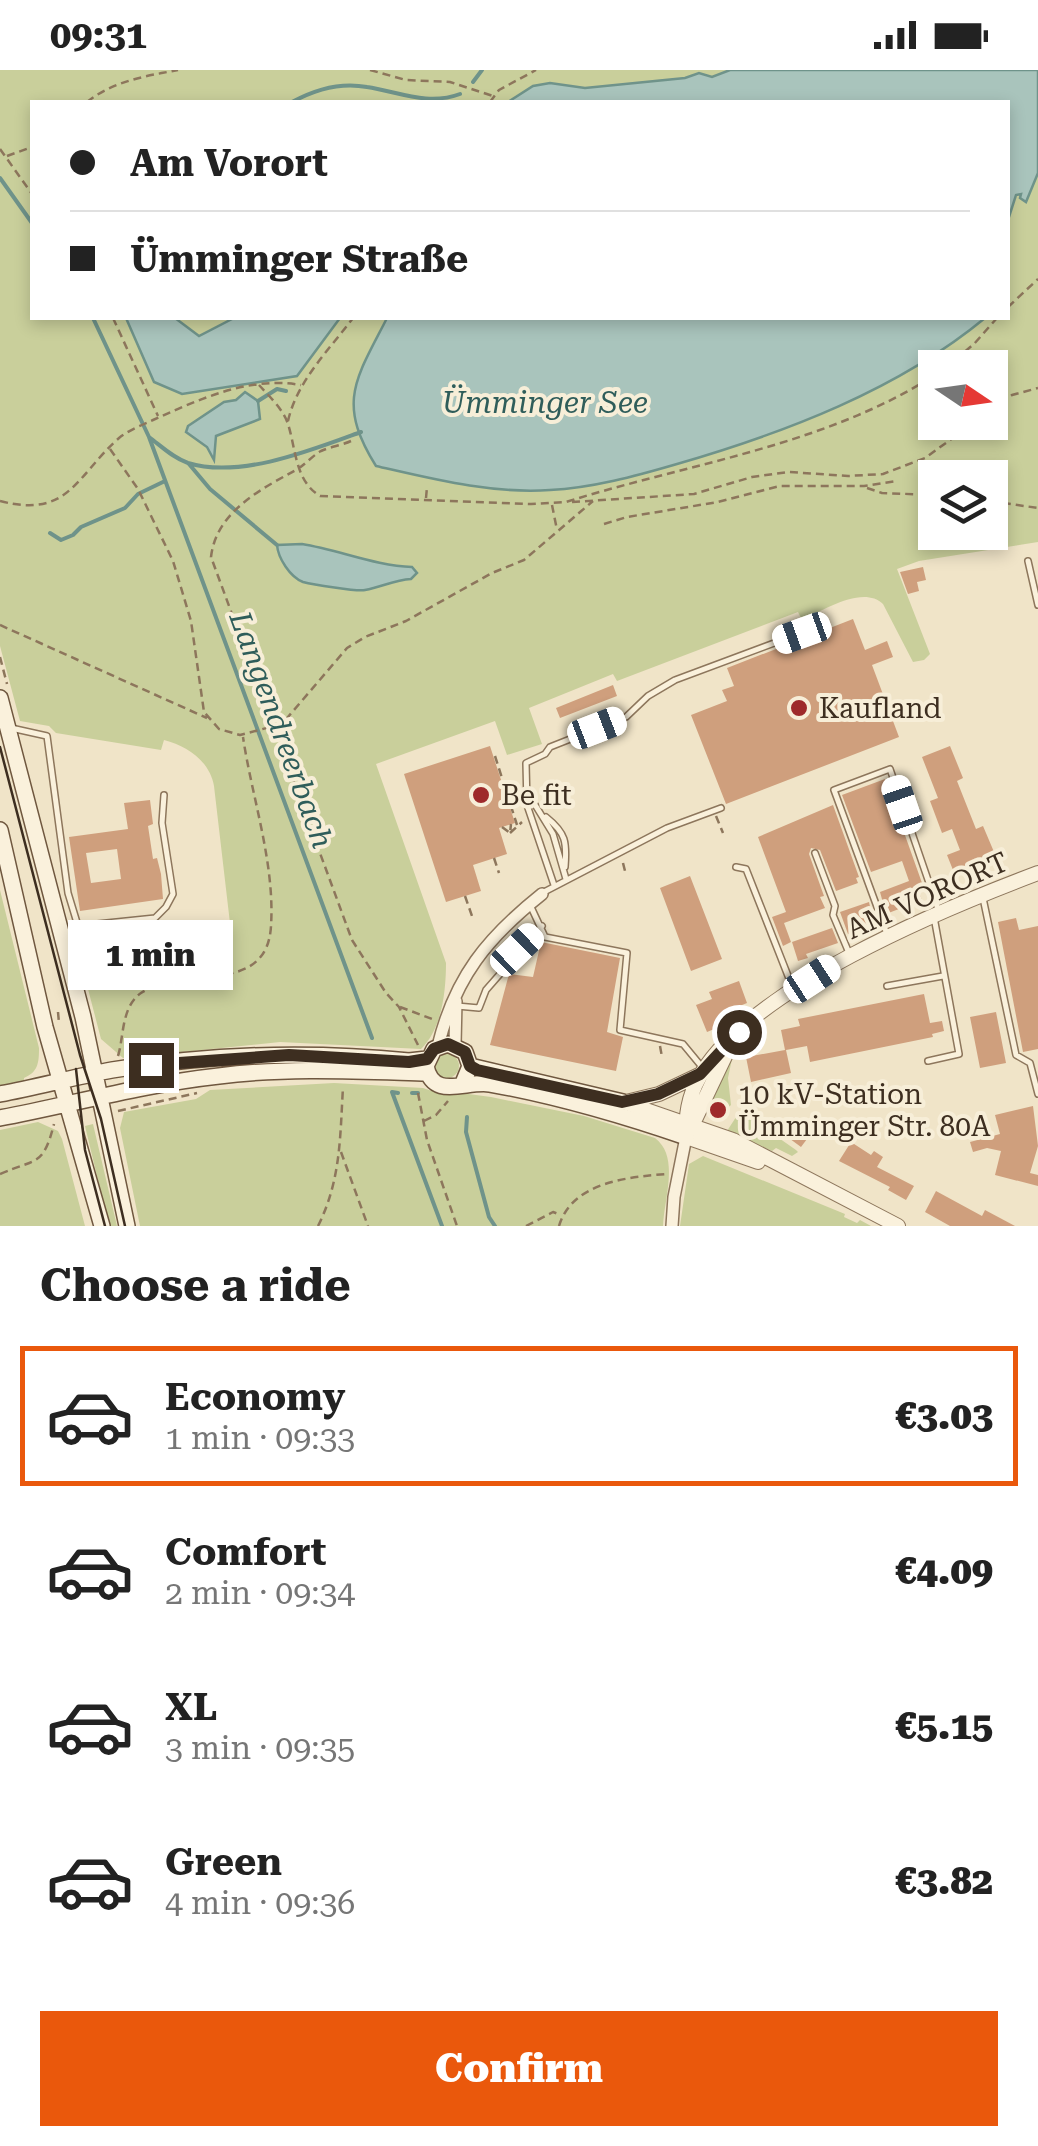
<!DOCTYPE html>
<html lang="en">
<head>
<meta charset="utf-8">
<style>
	:root { --surface:#fff; --page:#f2f2f2; --text:#222; --muted:#767676; --line:#e0e0e0; --accent:#ea580c }
	body { margin:0; font-family:"Roboto Serif",serif; background:var(--page); color:var(--text); height:100vh; display:flex; flex-direction:column; font-size:38px; white-space:nowrap }
	* { box-sizing:border-box; margin:0 }
	p { font-size:32px; color:var(--muted) }
	.icon { flex:none; width:55px; height:55px; fill:none; stroke:currentColor; stroke-width:2; stroke-linecap:round; stroke-linejoin:round }
	.map { position:relative; height:1156px; overflow:hidden }
	.drawer { display:flex; flex-direction:column; background:var(--surface); flex:1 }
	.drawer>* { flex:none }
	.hud { position:absolute; left:30px; top:30px; width:980px; height:220px; border-radius:0px; box-shadow:0 5px 15px #0003; display:grid; align-content:center; height:220px; padding:0 40px; background:var(--surface) }
	.needle { width:65px; rotate:103deg }
	.controls { position:absolute; left:918px; top:280px; display:grid; gap:20px }
	.controls a { display:grid; place-items:center; width:90px; height:90px; border-radius:0px; background:var(--surface); box-shadow:0 5px 15px #0003; font-size:50px }
	.end { position:absolute; width:45px; height:45px; margin:-22px; border:12px solid #3d2e20; background:#fff; box-shadow:0 0 0 5px #fff }
	.from { border-radius:50% }
	.bubble { position:absolute; height:70px; border-radius:0px; background:var(--surface); box-shadow:0 5px 15px #0003; font-size:32px; font-weight:800; line-height:70px; text-align:center }
	.car { position:absolute; width:30px; height:60px; margin:-30px -15px; border-radius:12px; box-shadow:0 0 8px 2px #0007; background:linear-gradient(#fff 24%,#345 0 40%,#fff 0 76%,#345 0 86%,#fff 0) }
	.hud b { display:flex; align-items:center; gap:35px; height:95px; font-size:38px }
	.hud b+b { border-top:2px solid var(--line) }
	.hud i { width:25px; height:25px; background:var(--text) }
	ul { padding:0; list-style:none }
	li { display:flex; align-items:center; gap:30px; height:140px; margin:0 20px 15px; padding:0 20px; border:5px solid transparent; border-radius:0px }
	li div { flex:1 }
	li b { display:block; font-size:38px }
	li em { font-style:normal; font-weight:800 }
	li.active { border-color:var(--accent) }
	li>.icon { width:90px; height:90px; stroke-width:1.5 }
	h2 { padding:0 40px; font-size:45px; line-height:120px }
	.primary-button { display:flex; gap:20px; margin-top:auto; padding:20px 40px }
	.primary-button a { flex:1; height:115px; border-radius:0px; background:var(--accent); color:#fff; font-size:40px; font-weight:800; line-height:115px; text-align:center }
	.status { display:flex; justify-content:space-between; align-items:center; height:70px; padding:0 50px; background:var(--surface); direction:ltr }
	.status svg { height:28px; fill:currentColor }
	.map>svg:first-child { display:block }
</style>
</head>
<body>
<div class="status"><b>09:31</b><svg viewBox="0 0 49 12"><path d="M0 12V9h3v3zM5 12V6h3v6zM10 12V3h3v9zM15 12V0h3v12zM26 1h20v11H26zM47 4h2v5h-2z"/></svg></div>
<div class="map">
<svg width="1038" height="1156" viewBox="0 0 1038 1156">
	<rect width="100%" height="100%" fill="#f0e4c8"/>
	<path fill="#c9cf9b" fill-rule="evenodd" d="M0 0H1038V472L919 491 897 499 930 584 924 590 913 592 883 534C863 515 824 540 802 550L798 542 617 611 613 604 529 638 542 674 507 685 495 651 376 694 446 893C446 921 442 959 421 979L280 972 123 988 101 969 81 892 233 879 214 716C210 692 188 676 164 670L161 680 56 663 49 656 20 651 0 576ZM32 32H1008V248H32ZM935 298H990V352H935ZM935 408H990V462H935Z
		M0 820 39 978C39 993 38 1002 24 1008V1012L0 1016Z
		M435 996a12 12 0 1 1 24 0a12 12 0 1 1-24 0Z
		M733 984 728 1008 731 1035 723 1042 715 1038 714 1041 707 1038Z
		M334 1013 423 1018 444 1025 461 1023 491 1027 584 1046 655 1068C680 1087 664 1128 663 1156H140L120 1058 124 1042 196 1029 210 1020Z
		M740 1041 796 1080 798 1082 792 1086 776 1078 772 1081 727 1061Z
		M38 1052 58 1061 62 1069 85 1156H0V1060Z
		M93 1054 117 1156H109L85 1056Z
		M703 1086 845 1144 844 1147 857 1153 860 1150 871 1156H680L689 1094Z"/>
	<path fill="#a9c4bc" stroke="#6f938a" stroke-width="2.5" d="M730 0H1038V103L1026 132 1020 128 1021 124 1016 125 1008 150V32H508L533 16 550 13 585 18 685 8 699 3 712 7Z
		M126 248H175L199 266 234 248H340L297 306 182 324 154 312Z
		M387 248H985C898 320 784 363 677 394 636 406 592 418 550 420 491 424 433 409 376 396 336 332 356 309 387 248Z
		M245 322 258 331 260 349 216 366 214 390 207 377 186 362 188 356 224 332 236 330Z
		M302 474C339 480 376 496 412 497L417 503 411 509C394 510 382 517 365 520 358 522 311 514 303 512 290 507 278 488 277 475Z"/>
	<g fill="none" stroke-linecap="round" stroke-linejoin="round">
		<path stroke="#6f938a" stroke-width="4" d="M473 12 482 0
			M292 32C314 20 341 12 367 17 399 22 428 36 460 24
			M0 108 32 153
			M93 248 149 367 372 968
			M258 331 277 319 286 321
			M149 367C161 376 173 388 188 393 240 409 312 380 361 362
			M189 394 210 419 277 475
			M50 463 61 470 73 465 81 457 125 438 138 424 165 411
			M398 1023 392 1022 442 1156
			M412 1023H418
			M467 1047 466 1062 489 1147 495 1156"/>
	</g>
	<path fill="#cf9f7d" fill-rule="evenodd" d="M923 497 926 510 917 512 919 521 908 524 900 502Z
		M853 549 865 580 887 571 893 587 872 595 899 667 726 734 691 645 727 631 722 620 734 616 727 598Z
		M613 615 617 626 560 648 556 638Z
		M490 676 515 753 499 758 507 784 473 795 481 821 446 832 404 704Z
		M950 676 963 708 957 711 976 759 983 756 997 789 955 805 947 785 960 780 952 759 942 763 930 731 938 728 922 687Z
		M885 709 922 813 916 815 922 830 886 844 880 822 909 811 902 791 871 802 842 725Z
		M150 730 153 754 148 756 153 789 157 788 161 804 163 829 80 841 69 767 128 759 124 733ZM117 779 121 809 91 813 86 783Z
		M833 735 859 807 856 808 858 813 836 821 820 780 811 778 809 784 824 826 820 827 825 838 784 853 791 872 783 876 772 847 786 842 758 767Z
		M690 806 722 889 691 901 660 818Z
		M869 832 874 855 848 864 840 842Z
		M1016 848 1019 860 1038 856V979L1023 982 998 852Z
		M832 858 838 873 806 884 808 888 798 891 792 872Z
		M113 861 115 875 84 878 82 864Z
		M541 872 620 888 607 962 623 967 616 1001 490 975 509 904 533 907Z
		M739 911 747 933 720 944 724 955 707 962 696 935 712 929 709 922Z
		M924 924 930 953 942 951 944 961 932 964 933 967 810 992 807 976 786 980 791 1003 751 1012 746 987 785 980 781 960 800 956 798 949Z
		M996 942 1006 993 980 998 970 947Z
		M1033 1036 1038 1076 1030 1103 1038 1105V1116L995 1105 1001 1081 987 1078 973 1082 970 1072 1000 1064 995 1045Z
		M794 1047 813 1061 801 1077 782 1063Z
		M851 1072 871 1085 874 1081 883 1087 877 1097 914 1116 906 1130 888 1120 890 1117 839 1091Z
		M936 1121 982 1146 985 1140 1015 1156H950L925 1142Z"/>
	<g fill="none" stroke-linecap="round" stroke-linejoin="round">
		<g stroke="#8d765c" stroke-width="8">
			<path id="service" d="M1028 491 1038 535
				M11 658 47 666 68 823 78 856 155 848 166 837 173 824 162 753 164 725
				M529 725 553 764 566 809
				M546 747C566 763 567 772 565 797
				M815 783 835 836 833 845 849 883
				M736 797 746 799 792 916
				M554 815 527 735 526 693 545 684 550 677 626 647 648 626 675 610 801 563
				M544 822 667 758 721 738
				M983 828 1016 985 1030 993 1038 1024
				M531 837 545 867 627 883 620 960 683 974 702 997
				M887 864 834 720 890 699 939 842
				M887 916 943 906
				M457 936 479 938 486 920 542 856
				M928 991 959 984 934 847"/>
		</g>
		<g stroke="#8d765c" stroke-width="14">
			<path id="minor" d="M455 975 456 931
				M438 976C455 907 487 868 542 824
				M672 1156 674 1127 686 1067"/>
		</g>
		<g stroke="#8d765c" stroke-width="16">
			<path id="tertiary" d="M623 1032 733 1070 898 1156
				M626 1032 659 1024 699 1005
				M690 1060 728 980
				M686 1067C686 1046 688 1027 699 1008 747 919 945 838 1038 803
				M686 1067 758 1092"/>
		</g>
		<g stroke="#6f573f" stroke-width="18">
			<path id="secondary" d="M0 628 83 947 127 1156
				M0 760 45 957 102 1156
				M470 996 623 1032
				M463 1013 470 996 465 982 448 974 434 979 426 996C433 1031 466 1010 490 1014 557 1026 622 1045 686 1067
				M0 1024C37 1017 74 1007 112 1000 210 984 310 981 409 991L427 989
				M0 1048C73 1034 145 1014 219 1006 288 997 359 1001 427 1003"/>
		</g>
		<path stroke="#8d765c" stroke-width="2.5" stroke-dasharray="8 5" stroke-linecap="butt" d="M370 0 406 10 450 12 493 26
			M87 32C113 11 146 6 178 0
			M490 32 499 20 536 0
			M0 79 32 124
			M7 86 32 77
			M1008 237 1038 209
			M113 248 158 346
			M945 298 974 274 997 248
			M259 315C269 326 283 339 288 354 296 379 295 411 320 426L531 434 566 432C690 393 824 376 935 305
			M990 341 1012 325 1038 318
			M288 351C297 311 329 280 353 248
			M351 371C342 375 330 377 321 381 312 386 305 395 296 400 261 419 216 442 211 487L352 870 386 923 399 937 418 975
			M110 379 138 419 173 491 191 551 204 642 219 659 240 665 282 654 347 578 365 567 406 551 492 503 524 490 593 431
			M867 418 882 423 935 425
			M426 428 427 417
			M0 431C69 449 76 406 119 368 129 360 142 355 153 350 200 329 249 306 301 315
			M990 431 1038 438
			M572 432 694 424 752 407 789 402 848 406 883 404 925 388 975 352
			M552 435 557 460
			M604 454 627 447 718 432 780 416H864L897 411
			M0 555 207 648
			M0 587 7 614
			M495 686 517 755
			M716 746 723 763
			M502 757 510 763 511 754
			M510 763 522 752
			M494 788 499 803
			M623 793 625 801
			M465 826 472 846
			M400 937 435 950
			M58 942 59 953
			M660 976 662 987
			M118 986C124 967 121 937 141 923 184 895 267 927 271 856 275 793 252 728 243 667
			M418 1023 427 1070 457 1156
			M118 1041 197 1023
			M424 1051 436 1045 448 1031
			M341 1082 368 1156
			M0 1104C37 1088 43 1097 54 1054
			M318 1156C341 1110 340 1067 343 1017
			M526 1156 553 1142 561 1145
			M559 1156C572 1112 628 1107 667 1104"/>
		<use href="#service" stroke="#faf1dc" stroke-width="5"/>
		<use href="#minor" stroke="#faf1dc" stroke-width="11"/>
		<use href="#tertiary" stroke="#faf1dc" stroke-width="14"/>
		<use href="#secondary" stroke="#faf1dc" stroke-width="15"/>
		<path stroke="#3d2e20" stroke-width="2.5" d="M0 677 80 985 101 1049 125 1156
			M76 999 85 1080 105 1156"/>
	</g>
	<g fill="none" stroke-linecap="round" stroke-linejoin="round">
		<path stroke="#3d2e20" stroke-width="12" d="M151 995 289 985 409 992 427 989 434 979 448 974 465 982 470 996 477 1000 622 1032 658 1024 700 1004 739 962"/>
	</g>
	<g fill="#9e2a2b" stroke="#f7eed8" stroke-width="4">
		<circle cx="799" cy="638" r="10"/>
		<circle cx="481" cy="725" r="10"/>
		<circle cx="718" cy="1040" r="10"/>
	</g>
	<g text-anchor="middle" stroke-width="8" stroke-linejoin="round" paint-order="stroke">
		<g font-size="28" fill="#3d2e20" stroke="#f7eed8" text-anchor="start">
			<text x="819" y="648">Kaufland</text>
			<text x="501" y="735">Be fit</text>
			<text x="738" y="1034">10 kV-Station<tspan x="738" dy="32">Ümminger Str. 80A</tspan></text>
		</g>
		<g font-size="28" fill="#3d2e20" stroke="#f7eed8">
			<text transform="translate(927 825) rotate(-24)" y="10">AM VORORT</text>
		</g>
		<g font-size="30" font-style="italic" fill="#2f5d5a" stroke="#f7eed8">
			<text x="545" y="343">Ümminger See</text>
			<text transform="translate(281 660) rotate(70)" y="10">Langendreerbach</text>
		</g>
	</g>
</svg>
<div class="controls">
<a><svg class="needle" viewBox="-14 -14 28 28"><path d="M0-13l5 13h-10z" fill="#e53935"/><path d="M0 13l5-13h-10z" fill="#767676"/></svg></a>
<a><svg class="icon" aria-label="layers" viewBox="0 0 24 24"><path d="M12 4l9 5-9 5-9-5zM3 14l9 5 9-5"/></svg></a>
</div>
<i class="end from" style="left:739px;top:962px"></i>
<i class="end" style="left:151px;top:995px"></i>
<div class="bubble" style="left:68px;top:850px;width:165px">1 min</div>
<i class="car" style="left:802px;top:563px;rotate:250deg"></i>
<i class="car" style="left:597px;top:658px;rotate:69deg"></i>
<i class="car" style="left:902px;top:735px;rotate:341deg"></i>
<i class="car" style="left:517px;top:880px;rotate:46deg"></i>
<i class="car" style="left:812px;top:909px;rotate:57deg"></i>
<div class="hud">
<b><i class="from"></i>Am Vorort</b>
<b><i></i>Ümminger Straße</b>
</div>
</div>
<section class="drawer">
<h2>Choose a ride</h2>
<ul>
<li class="active"><svg class="icon" aria-label="car" viewBox="0 0 24 24"><path d="M5 17H2v-5l4-1 3-4h7l3 4 3 1v5h-3M9 17h6M6 11h13"/><circle cx="7" cy="17" r="2"/><circle cx="17" cy="17" r="2"/></svg><div><b>Economy</b><p>1 min · 09:33</p></div><em>€3.03</em></li>
<li><svg class="icon" aria-label="car" viewBox="0 0 24 24"><path d="M5 17H2v-5l4-1 3-4h7l3 4 3 1v5h-3M9 17h6M6 11h13"/><circle cx="7" cy="17" r="2"/><circle cx="17" cy="17" r="2"/></svg><div><b>Comfort</b><p>2 min · 09:34</p></div><em>€4.09</em></li>
<li><svg class="icon" aria-label="car" viewBox="0 0 24 24"><path d="M5 17H2v-5l4-1 3-4h7l3 4 3 1v5h-3M9 17h6M6 11h13"/><circle cx="7" cy="17" r="2"/><circle cx="17" cy="17" r="2"/></svg><div><b>XL</b><p>3 min · 09:35</p></div><em>€5.15</em></li>
<li><svg class="icon" aria-label="car" viewBox="0 0 24 24"><path d="M5 17H2v-5l4-1 3-4h7l3 4 3 1v5h-3M9 17h6M6 11h13"/><circle cx="7" cy="17" r="2"/><circle cx="17" cy="17" r="2"/></svg><div><b>Green</b><p>4 min · 09:36</p></div><em>€3.82</em></li>
</ul>
<div class="primary-button"><a>Confirm</a></div>
</section>
</body>
</html>
